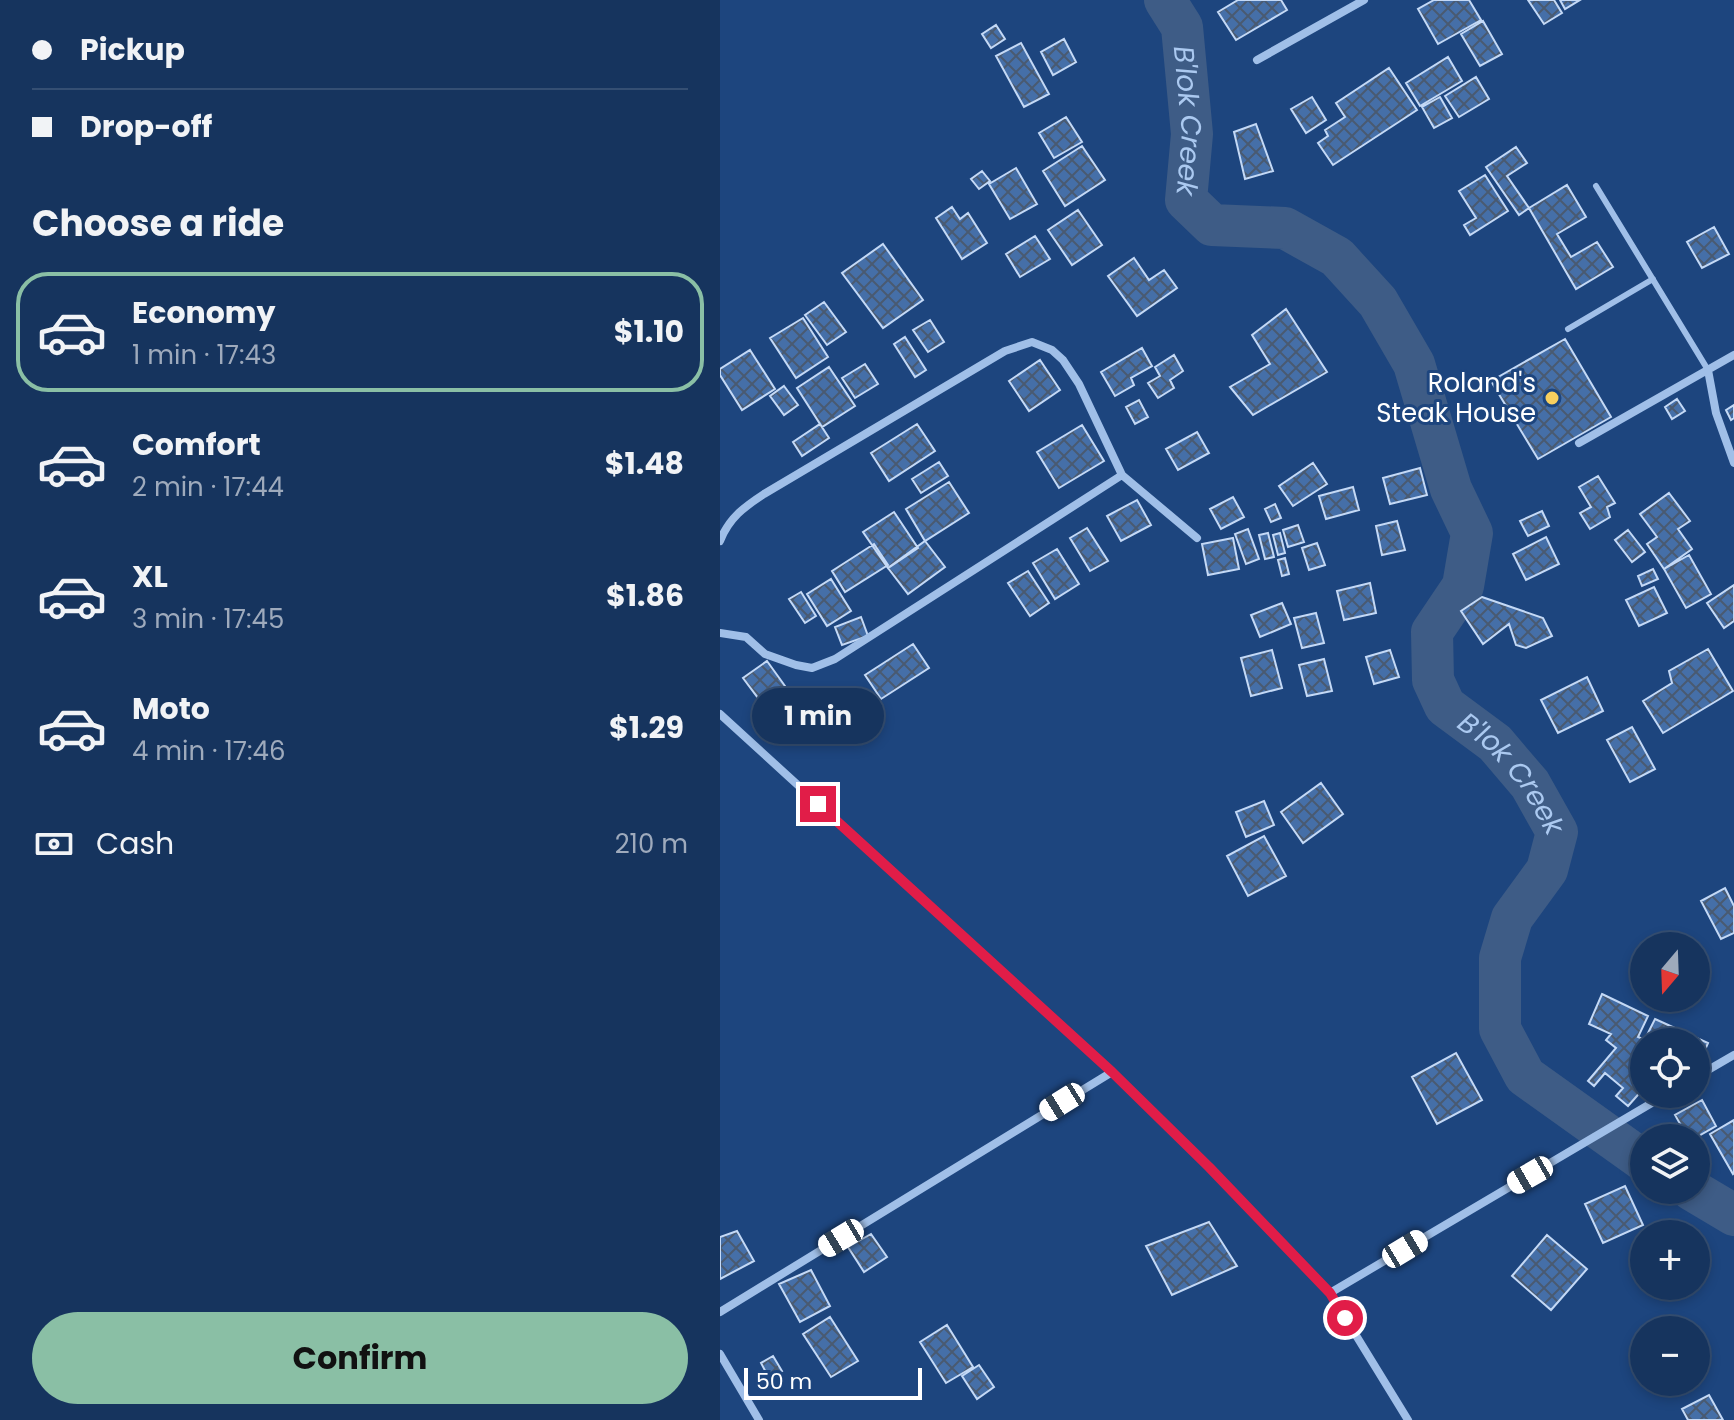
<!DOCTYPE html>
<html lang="en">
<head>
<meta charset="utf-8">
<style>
	:root { --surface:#16345e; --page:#1f3c64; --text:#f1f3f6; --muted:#9eaabc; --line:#354f73; --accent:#8abfa5 }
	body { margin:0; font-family:Poppins,sans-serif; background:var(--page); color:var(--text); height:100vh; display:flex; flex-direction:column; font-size:30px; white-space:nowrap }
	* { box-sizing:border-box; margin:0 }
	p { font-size:26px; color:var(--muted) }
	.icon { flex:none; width:44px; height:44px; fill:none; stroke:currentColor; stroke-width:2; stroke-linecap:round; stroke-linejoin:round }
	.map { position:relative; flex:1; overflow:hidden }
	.panel { display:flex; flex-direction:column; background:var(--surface); width:720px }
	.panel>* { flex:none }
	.hud { display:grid; align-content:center; height:176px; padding:0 32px; background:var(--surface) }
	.needle { width:52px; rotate:199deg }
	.buttons { position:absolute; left:910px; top:932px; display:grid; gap:16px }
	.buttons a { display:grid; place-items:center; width:80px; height:80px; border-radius:50%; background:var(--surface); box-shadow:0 4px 12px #0003,0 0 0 2px var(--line); font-size:40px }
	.scale { position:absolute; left:24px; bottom:20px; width:178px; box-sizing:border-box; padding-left:8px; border:4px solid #fff; border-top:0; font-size:22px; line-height:28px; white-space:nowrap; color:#fff; -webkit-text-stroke:6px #1d457e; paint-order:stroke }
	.end { position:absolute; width:36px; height:36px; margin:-18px; border:10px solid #e11d48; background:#fff; box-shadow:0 0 0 4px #fff }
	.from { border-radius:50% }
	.bubble { position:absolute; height:56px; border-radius:28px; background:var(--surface); box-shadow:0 4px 12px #0003,0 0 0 2px var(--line); font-size:26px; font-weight:700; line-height:56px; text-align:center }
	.car { position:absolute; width:24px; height:48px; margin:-24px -12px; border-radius:10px; box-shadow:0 0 6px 2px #0007; background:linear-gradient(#fff 24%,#345 0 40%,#fff 0 76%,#345 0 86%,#fff 0) }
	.hud b { display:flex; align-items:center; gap:28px; height:76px; font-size:30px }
	.hud b+b { border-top:2px solid var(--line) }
	.hud i { width:20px; height:20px; background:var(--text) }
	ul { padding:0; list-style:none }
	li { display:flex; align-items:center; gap:24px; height:120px; margin:0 16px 12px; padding:0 16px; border:4px solid transparent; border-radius:32px }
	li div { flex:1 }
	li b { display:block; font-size:30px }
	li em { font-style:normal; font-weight:700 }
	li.current { border-color:var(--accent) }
	li>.icon { width:72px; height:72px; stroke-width:1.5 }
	h2 { padding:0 32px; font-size:36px; line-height:96px }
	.pay { display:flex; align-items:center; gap:20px; height:88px; padding:0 32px; font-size:30px }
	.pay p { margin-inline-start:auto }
	.action { display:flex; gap:16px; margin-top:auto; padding:16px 32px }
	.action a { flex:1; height:92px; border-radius:48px; background:var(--accent); color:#111; font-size:32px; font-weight:700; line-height:92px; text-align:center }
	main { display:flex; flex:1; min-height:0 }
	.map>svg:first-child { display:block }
</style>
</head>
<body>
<main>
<section class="panel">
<div class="hud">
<b><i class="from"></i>Pickup</b>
<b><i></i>Drop-off</b>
</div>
<h2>Choose a ride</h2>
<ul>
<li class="current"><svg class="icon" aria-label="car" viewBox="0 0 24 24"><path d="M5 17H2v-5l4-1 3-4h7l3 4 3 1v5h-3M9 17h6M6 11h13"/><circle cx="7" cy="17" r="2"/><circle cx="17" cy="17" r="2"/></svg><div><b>Economy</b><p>1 min · 17:43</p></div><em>$1.10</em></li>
<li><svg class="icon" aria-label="car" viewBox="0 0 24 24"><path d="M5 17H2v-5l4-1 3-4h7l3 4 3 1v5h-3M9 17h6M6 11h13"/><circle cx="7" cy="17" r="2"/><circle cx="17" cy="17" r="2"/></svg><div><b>Comfort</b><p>2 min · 17:44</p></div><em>$1.48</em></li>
<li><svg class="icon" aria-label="car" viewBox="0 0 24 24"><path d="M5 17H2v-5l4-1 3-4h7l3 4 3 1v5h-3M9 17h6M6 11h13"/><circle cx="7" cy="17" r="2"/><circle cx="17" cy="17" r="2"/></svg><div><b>XL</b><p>3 min · 17:45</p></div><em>$1.86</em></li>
<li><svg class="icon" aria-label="car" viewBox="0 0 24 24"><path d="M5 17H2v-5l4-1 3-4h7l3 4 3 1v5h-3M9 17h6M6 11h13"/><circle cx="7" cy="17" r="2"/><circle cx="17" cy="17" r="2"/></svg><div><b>Moto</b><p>4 min · 17:46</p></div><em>$1.29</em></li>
</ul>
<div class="pay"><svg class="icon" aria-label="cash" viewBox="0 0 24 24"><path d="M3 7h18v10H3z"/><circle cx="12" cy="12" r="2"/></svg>Cash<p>210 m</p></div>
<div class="action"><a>Confirm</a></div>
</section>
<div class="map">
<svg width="1014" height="1420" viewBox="0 0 1014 1420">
	<defs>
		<pattern id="building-cross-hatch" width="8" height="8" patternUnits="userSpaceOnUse" patternTransform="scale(2)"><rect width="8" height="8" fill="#456fa8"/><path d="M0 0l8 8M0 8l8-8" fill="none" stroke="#495a71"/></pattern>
	</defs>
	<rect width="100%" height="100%" fill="#1d457e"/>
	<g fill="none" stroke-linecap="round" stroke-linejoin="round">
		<g stroke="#3e5c86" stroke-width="42">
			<path id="s1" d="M445 0 462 27 472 134 466 200 492 225 565 228 617 257 658 302 694 364 731 489 752 533 743 586 712 632 713 680 725 706 775 743 810 784 837 832 827 870 792 918 780 958V1029L805 1076 924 1161"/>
			<path d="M972 1190 1014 1215"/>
		</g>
	</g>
	<path fill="url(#building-cross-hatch)" stroke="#c4d9f6" stroke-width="2" d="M518 0H561L567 10 516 40 498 12Z
		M714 0H749L761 20 718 44 698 9Z
		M808 0H834L842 13 824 24Z
		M840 0H860L845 9Z
		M763 21 782 54 760 66 741 34Z
		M276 25 285 39 271 48 262 34Z
		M344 39 356 62 333 75 321 52Z
		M301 43 329 94 304 107 276 56Z
		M728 57 742 81 700 106 686 83Z
		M669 68 697 110 613 165 598 143 608 136 605 130 625 117 616 103Z
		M756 77 769 99 739 117 725 96Z
		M592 97 606 120 586 133 571 109Z
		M720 97 732 118 714 128 702 107Z
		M346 117 362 142 334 158 319 133Z
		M536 124 553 171 525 179 514 132Z
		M362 146 385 180 345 206 323 171Z
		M796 147 807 163 787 176 809 208 799 215 766 167Z
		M296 168 317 204 290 219 269 184Z
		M262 171 270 181 259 189 251 179Z
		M765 175 788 211 750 235 744 225 756 218 739 191Z
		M847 185 866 217 837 234 851 257 877 242 893 267 856 289 809 208Z
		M232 207 240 219 248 213 267 243 242 259 216 218Z
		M358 210 382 245 352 265 328 230Z
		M994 227 1009 254 982 268 967 242Z
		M315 236 330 259 300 277 286 254Z
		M163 244 203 300 163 328 122 273Z
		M414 258 429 280 444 270 457 288 417 316 388 276Z
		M104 302 126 332 107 345 85 315Z
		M566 309 607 372 533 415 510 387 550 364 532 335Z
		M83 318 108 357 76 378 50 338Z
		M210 320 224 342 208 352 193 330Z
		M185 337 206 370 195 377 174 344Z
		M845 339 891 417 818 459 771 381Z
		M422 348 432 366 411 378 414 385 395 396 381 372Z
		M30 350 55 389 22 410 0 375V369Z
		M454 355 463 371 450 380 454 388 438 398 428 383 440 376 435 367Z
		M320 360 340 390 309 411 289 381Z
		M145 364 158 384 135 398 122 378Z
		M109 367 135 406 102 427 77 388Z
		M64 386 78 405 64 415 50 396Z
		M957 399 965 411 952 419 945 407Z
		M419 400 428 417 415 424 406 407Z
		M1014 405V418L1011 420 1006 410Z
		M100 424 109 438 82 456 73 442Z
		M197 424 215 451 169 481 151 453Z
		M362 425 384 461 339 488 317 452Z
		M477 432 489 453 458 470 446 449Z
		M219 462 228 476 201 493 192 479Z
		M593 463 607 484 573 506 559 486Z
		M700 468 707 495 670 504 663 478Z
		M878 476 895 503 887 507 890 517 870 529 860 513 871 507 859 487Z
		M229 482 249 513 205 541 186 509Z
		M633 487 639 510 606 519 599 496Z
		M949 493 970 521 958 529 972 549 944 569 927 544 937 537 920 514Z
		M513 497 524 517 501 529 490 509Z
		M417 500 431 525 401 541 387 516Z
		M555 504 561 518 551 522 545 509Z
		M822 511 829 526 808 536 800 521Z
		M174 512 198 548 168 568 143 532Z
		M677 521 685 550 662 555 656 526Z
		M578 525 584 542 568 547 563 530Z
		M367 528 388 561 370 571 350 538Z
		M528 529 539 559 526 564 515 534Z
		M908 530 925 552 912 562 895 540Z
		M548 533 554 557 545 559 539 535Z
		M560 533 565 553 558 555 553 535Z
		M826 537 839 564 806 580 793 554Z
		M513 538 519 569 488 575 482 544Z
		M205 541 225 567 188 594 168 568Z
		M597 543 605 565 589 570 582 548Z
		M154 544 168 565 125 592 112 571Z
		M337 549 359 584 335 599 313 563Z
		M969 555 991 594 966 608 944 569Z
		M565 558 569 574 562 576 558 560Z
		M933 569 938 579 922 586 918 576Z
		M308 571 329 603 310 616 288 583Z
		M111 579 131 611 107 626 87 594Z
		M650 583 656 613 624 620 617 591Z
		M1014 585V621L1004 628 987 603Z
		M934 587 947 613 919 626 906 600Z
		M81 592 96 616 85 623 69 599Z
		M762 597 823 618 832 636 806 648 796 645 789 624 763 644 741 611Z
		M562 603 571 624 540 637 531 615Z
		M596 613 604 643 582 648 574 618Z
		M141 617 148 636 122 645 115 627Z
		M193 644 209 668 161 699 145 675Z
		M988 649 1013 691 943 733 923 701 952 683 949 671Z
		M552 650 562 688 531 696 521 658Z
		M670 650 679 677 654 684 646 657Z
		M604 659 612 691 587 696 579 665Z
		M47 661 70 693 47 710 23 678Z
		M867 677 883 711 838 733 821 700Z
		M912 727 935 769 910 782 887 740Z
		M601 783 623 814 583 843 561 812Z
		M544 801 554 825 526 837 516 812Z
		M544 836 566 876 528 896 507 856Z
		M1005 888 1014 906V933L1001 939 981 901Z
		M882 994 928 1016 918 1037 930 1042H924V1088L908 1106 896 1096 903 1088 885 1073 874 1086 868 1081 896 1048 886 1040 891 1034 869 1024Z
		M935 1019 988 1043 979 1064 976 1063V1042H931L925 1039Z
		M736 1053 762 1100 717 1124 692 1077Z
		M982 1100 996 1126 975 1138H968L955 1115Z
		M1014 1120V1173L1013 1174 990 1134Z
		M905 1186 923 1225 883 1243 865 1204Z
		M489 1222 517 1266 452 1295 426 1246Z
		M17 1231 34 1261 0 1279V1237Z
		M151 1234 167 1257 144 1272 128 1247Z
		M827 1235 867 1269 831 1310 792 1276Z
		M91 1270 110 1306 80 1322 59 1284Z
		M110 1317 138 1361 111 1377 83 1334Z
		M227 1325 253 1367 226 1383 200 1342Z
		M53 1356 62 1371 49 1378 41 1363Z
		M259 1365 274 1387 257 1399 242 1376Z
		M989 1395 1003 1420H968L962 1409Z"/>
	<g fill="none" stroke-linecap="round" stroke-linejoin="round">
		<path stroke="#a0bfe8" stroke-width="6" d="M876 186 988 370
			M848 329 933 279"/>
		<path stroke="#a0bfe8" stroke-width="8" d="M537 60 644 0
			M988 370 996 413 1014 463
			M859 443 1014 355
			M0 541C9 518 24 507 44 494L285 351 312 342 332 350 343 360 359 384 402 475 477 538
			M0 633 26 637 45 654 76 665 92 668 115 659 402 475
			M0 714 392 1072 489 1167 610 1293 688 1420
			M976 1077 1014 1055
			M610 1293 947 1094
			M0 1312 392 1072
			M0 1354 39 1420"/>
	</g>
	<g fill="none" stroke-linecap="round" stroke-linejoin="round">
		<path stroke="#e11d48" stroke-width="10" d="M98 804 392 1072 489 1167 610 1293 625 1318"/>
	</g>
	<circle fill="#f8cf5e" stroke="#1d457e" stroke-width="3" cx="832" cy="398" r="8"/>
	<g text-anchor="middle" stroke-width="6" stroke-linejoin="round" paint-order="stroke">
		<g font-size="26" fill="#fff" stroke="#1d457e" text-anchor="end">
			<text x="816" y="392">Roland's<tspan x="816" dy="30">Steak House</tspan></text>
		</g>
		<g font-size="28" font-style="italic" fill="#abc9f0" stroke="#1d457e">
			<text dy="10" stroke="none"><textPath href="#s1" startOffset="126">B'lok Creek</textPath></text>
			<text dy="10" stroke="none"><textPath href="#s1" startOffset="968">B'lok Creek</textPath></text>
		</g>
	</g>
</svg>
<div class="buttons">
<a><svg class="needle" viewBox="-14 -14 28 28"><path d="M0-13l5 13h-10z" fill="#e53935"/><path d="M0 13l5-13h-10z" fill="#9eaabc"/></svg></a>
<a><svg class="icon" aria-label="locate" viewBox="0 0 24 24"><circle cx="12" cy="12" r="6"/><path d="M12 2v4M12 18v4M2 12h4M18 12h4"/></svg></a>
<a><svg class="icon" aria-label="layers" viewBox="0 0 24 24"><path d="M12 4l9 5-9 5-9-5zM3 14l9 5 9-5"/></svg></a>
<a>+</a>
<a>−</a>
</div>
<div class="scale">50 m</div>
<i class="end from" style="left:625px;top:1318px"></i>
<i class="end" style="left:98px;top:804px"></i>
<div class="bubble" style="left:32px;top:688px;width:132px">1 min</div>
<i class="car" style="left:342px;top:1102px;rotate:238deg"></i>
<i class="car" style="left:810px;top:1175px;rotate:240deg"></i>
<i class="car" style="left:121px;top:1238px;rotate:239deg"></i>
<i class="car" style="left:685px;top:1249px;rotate:59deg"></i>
</div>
</main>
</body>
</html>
